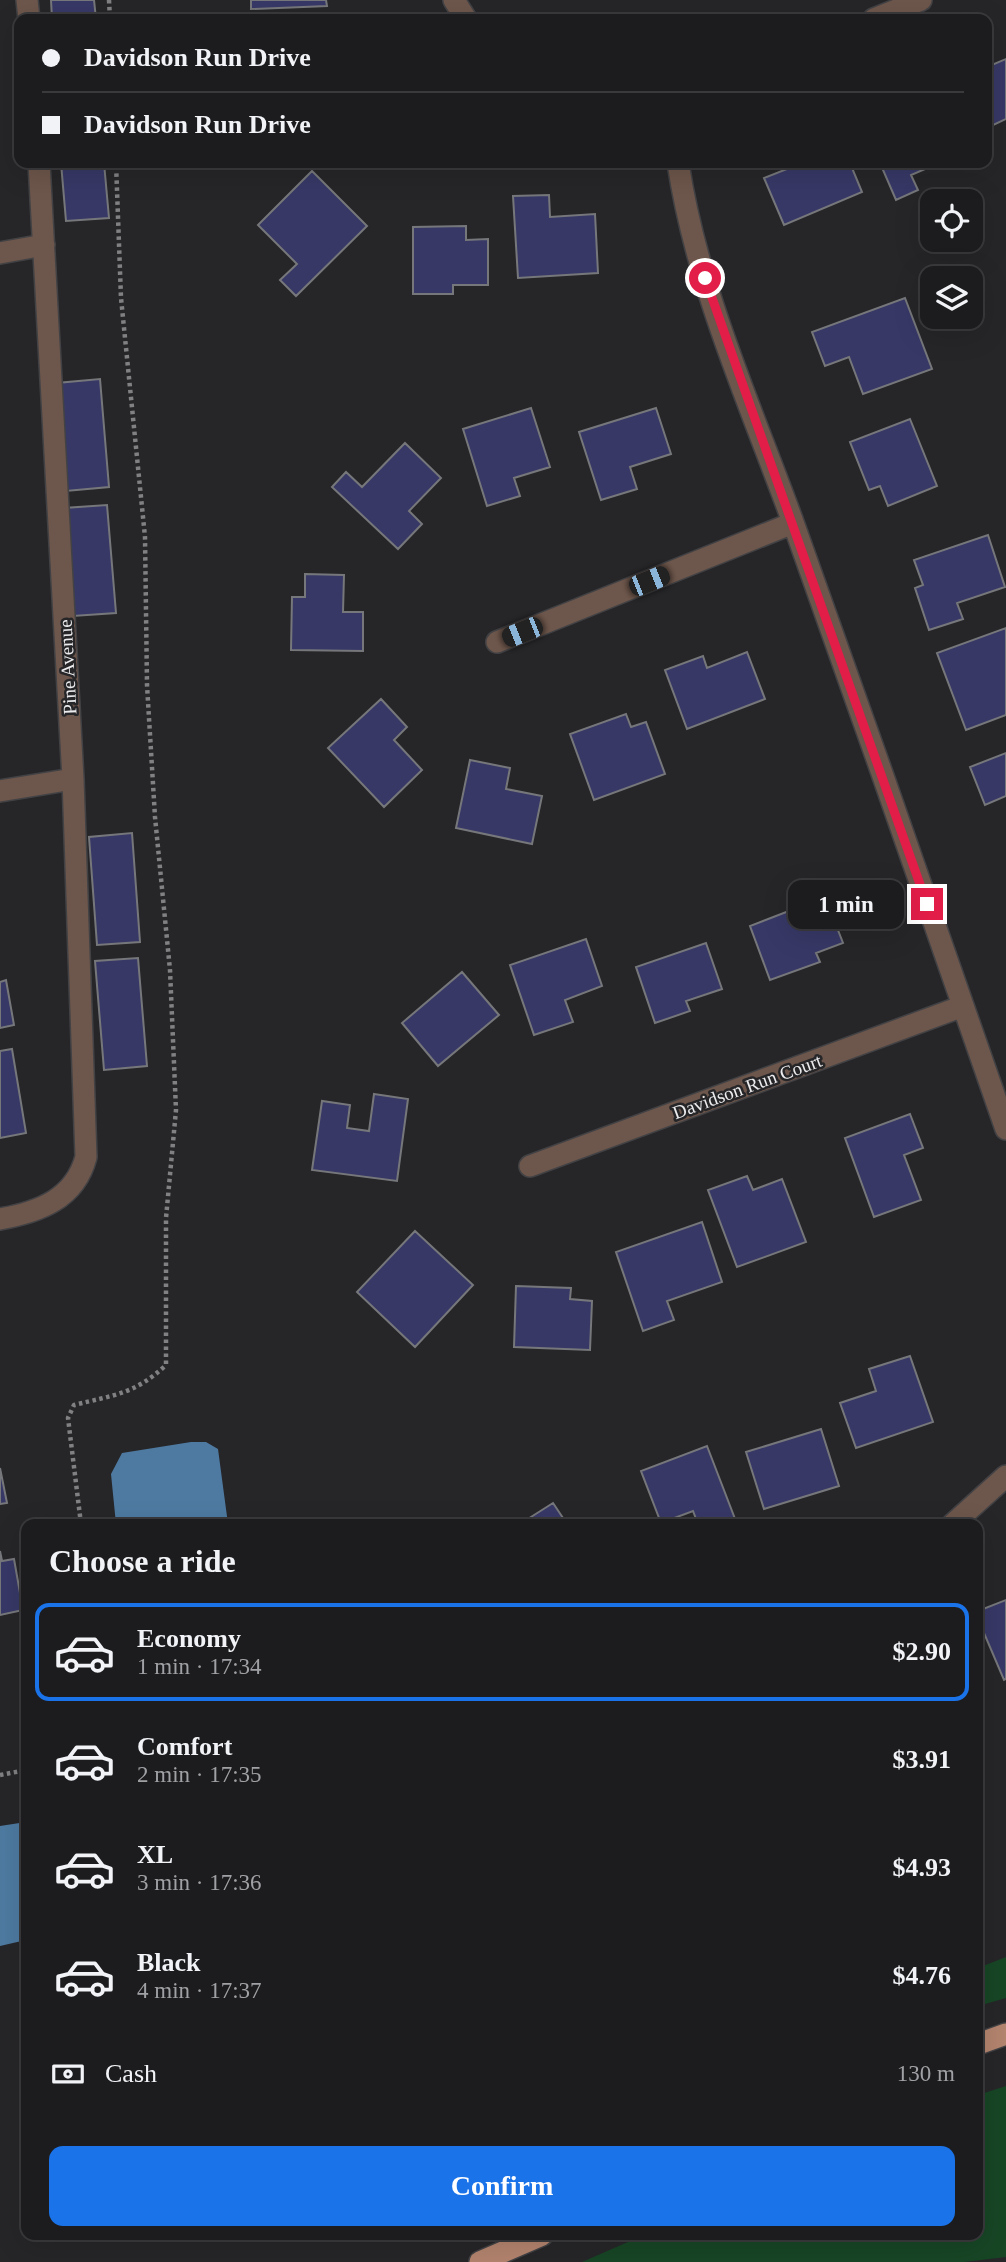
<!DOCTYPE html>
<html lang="en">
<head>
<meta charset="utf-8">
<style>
	:root { --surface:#1c1c1f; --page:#29292c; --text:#f1f3f6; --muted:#a0a1a4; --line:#3a3a3d; --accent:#1a73e8 }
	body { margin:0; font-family:Georgia,serif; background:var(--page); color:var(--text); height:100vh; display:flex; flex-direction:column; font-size:26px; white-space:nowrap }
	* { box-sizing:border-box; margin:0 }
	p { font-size:23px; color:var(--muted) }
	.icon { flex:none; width:38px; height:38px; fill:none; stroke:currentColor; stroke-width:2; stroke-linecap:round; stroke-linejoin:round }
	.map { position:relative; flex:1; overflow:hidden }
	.details { position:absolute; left:21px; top:1519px; width:962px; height:721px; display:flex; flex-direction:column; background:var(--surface); border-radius:14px; box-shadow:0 7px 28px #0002,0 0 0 2px var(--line) }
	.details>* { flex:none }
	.banner { position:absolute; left:14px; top:14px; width:978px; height:154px; border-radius:14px; box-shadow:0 7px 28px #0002,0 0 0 2px var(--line); display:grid; align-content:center; height:154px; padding:0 28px; background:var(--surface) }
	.fabs { position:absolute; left:920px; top:189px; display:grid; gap:14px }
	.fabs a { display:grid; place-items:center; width:63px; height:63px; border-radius:14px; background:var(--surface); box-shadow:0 7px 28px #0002,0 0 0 2px var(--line); font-size:35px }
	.end { position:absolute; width:32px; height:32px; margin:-16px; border:9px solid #e11d48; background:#fff; box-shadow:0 0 0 4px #fff }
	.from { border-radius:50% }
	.bubble { position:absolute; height:49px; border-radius:14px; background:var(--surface); box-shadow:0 7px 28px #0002,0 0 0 2px var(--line); font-size:23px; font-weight:700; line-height:49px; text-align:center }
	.car { position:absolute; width:21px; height:42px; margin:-21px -10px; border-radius:9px; box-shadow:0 0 5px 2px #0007; background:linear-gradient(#222 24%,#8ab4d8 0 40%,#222 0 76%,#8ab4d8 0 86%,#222 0) }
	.banner b { display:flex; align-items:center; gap:24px; height:66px; font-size:26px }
	.banner b+b { border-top:2px solid var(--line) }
	.banner i { width:18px; height:18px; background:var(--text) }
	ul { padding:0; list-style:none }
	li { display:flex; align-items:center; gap:21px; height:98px; margin:0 14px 10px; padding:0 14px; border:4px solid transparent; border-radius:14px }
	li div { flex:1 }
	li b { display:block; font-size:26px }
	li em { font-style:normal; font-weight:700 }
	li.active { border-color:var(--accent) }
	li>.icon { width:63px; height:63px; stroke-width:1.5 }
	h2 { padding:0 28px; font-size:32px; line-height:84px }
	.pay { display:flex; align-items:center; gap:18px; height:77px; padding:0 28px; font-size:26px }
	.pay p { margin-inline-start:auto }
	.primary-button { display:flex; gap:14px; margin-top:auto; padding:14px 28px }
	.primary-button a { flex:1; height:80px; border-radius:14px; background:var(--accent); color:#fff; font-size:28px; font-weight:700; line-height:80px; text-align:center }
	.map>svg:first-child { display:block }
</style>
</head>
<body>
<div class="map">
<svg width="1006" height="2262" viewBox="0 0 1006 2262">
	<rect width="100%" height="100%" fill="#262629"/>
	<path fill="#174625" d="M1006 1957V1998L978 2006V1968Z
		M1006 2086V2257L964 2262H582L644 2235H978V2095Z"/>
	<path fill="#4e7aa1" d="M191 1442H206L218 1449 228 1524H116L111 1474 122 1453Z
		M26 1822V1940L0 1946V1826Z"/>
	<path fill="#373866" stroke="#76777a" stroke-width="2" d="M51 0H94L96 19H52Z
		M251 0H326L327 6 251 9Z
		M1006 59V119L987 128V67Z
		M61 163H104L109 218 66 221Z
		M802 163H850L862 192 784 225 764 178Z
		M880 163H939L911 175 918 190 896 200Z
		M312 171 367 226 296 296 280 280 297 264 258 225Z
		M549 195 550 217 595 214 598 273 518 278 513 196Z
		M466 226V240L488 239V285H453V294H413V227Z
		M905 298 932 369 863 394 849 357 825 366 812 332Z
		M100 379 109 487 66 491 57 383Z
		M531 408 550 467 514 478 520 496 487 506 463 429Z
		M656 408 671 454 630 467 637 489 601 500 579 432Z
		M910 419 937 486 888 506 880 486 869 490 850 442Z
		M405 443 441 478 409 511 422 524 398 549 332 487 346 472 362 487Z
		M107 505 116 613 73 616 64 508Z
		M988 535 1005 587 957 603 963 619 929 630 915 588 923 585 914 560Z
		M305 574 344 575 343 612H363V651L291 650 292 597H305Z
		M1006 628V715L966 730 937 653Z
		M747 652 765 699 687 729 665 670 703 656 707 668Z
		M381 699 407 727 394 740 422 770 384 807 328 748Z
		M626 714 631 727 646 722 665 774 594 800 570 734Z
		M1006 753V796L985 805 970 767Z
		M470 760 510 768 506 789 542 796 532 844 456 828Z
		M132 833 140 942 97 945 89 837Z
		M825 897 843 943 816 953 820 962 770 980 750 926Z
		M586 939 602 986 565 1000 573 1022 534 1035 510 965Z
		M706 943 722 989 686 1001 690 1011 655 1023 636 967Z
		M138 958 147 1066 104 1070 95 961Z
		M462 972 499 1015 438 1066 402 1023Z
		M6 980 14 1025 0 1028V982Z
		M12 1049 26 1133 0 1138V1051Z
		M374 1094 408 1099 397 1181 312 1170 322 1101 350 1105 347 1128 369 1131Z
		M910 1114 923 1148 904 1155 921 1200 874 1217 845 1138Z
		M747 1176 753 1190 782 1179 806 1242 737 1267 708 1190Z
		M702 1222 722 1282 667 1301 674 1320 643 1331 616 1252Z
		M415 1231 473 1285 415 1347 357 1292Z
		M516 1286 571 1288 570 1299 592 1301 590 1350 514 1347Z
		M910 1356 933 1422 856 1448 840 1403 876 1391 869 1369Z
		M821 1429 839 1486 764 1509 746 1452Z
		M707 1446 737 1524H698L693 1511 661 1523 641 1471Z
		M0 1468 7 1503 0 1504Z
		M553 1503 567 1524H520Z
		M0 1551 2 1561 14 1559 23 1610 0 1615Z
		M1006 1600V1679L1004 1680 978 1619V1611Z"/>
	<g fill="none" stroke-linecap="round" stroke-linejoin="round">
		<g stroke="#424245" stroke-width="24">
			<path id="minor" d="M27 0 29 19
				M454 0 466 19
				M874 19 921 0
				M678 163C697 289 751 406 794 525 866 726 936 927 1006 1129
				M0 253 44 245
				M497 642 793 523
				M0 791 73 779
				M530 1166 963 1006
				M0 1219C39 1212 75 1199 86 1157L73 779 39 163
				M953 1524 1006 1476"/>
		</g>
		<g stroke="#424245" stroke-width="24">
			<path id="major" d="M978 2044 1006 2034
				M480 2262 542 2235"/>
		</g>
		<path stroke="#818184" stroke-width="4.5" stroke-dasharray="3.5 3.5" stroke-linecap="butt" d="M109 0 110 19
			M81 1524 68 1418 74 1405C114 1395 135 1394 166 1365V1218L176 1110 170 970 155 817 147 685 145 537 121 298 116 163
			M0 1775 26 1770"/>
		<use href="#minor" stroke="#6d564b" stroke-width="21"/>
		<use href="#major" stroke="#b3846e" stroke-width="21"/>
	</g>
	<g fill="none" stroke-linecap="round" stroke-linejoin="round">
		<path stroke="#e11d48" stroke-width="9" d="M705 278 927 904"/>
	</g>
	<g text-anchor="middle" stroke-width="5" stroke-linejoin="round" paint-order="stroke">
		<g font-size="19" fill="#ececee" stroke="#262629">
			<text transform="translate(67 667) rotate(-93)" y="7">Pine Avenue</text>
			<text transform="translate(747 1086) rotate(-20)" y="7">Davidson Run Court</text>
		</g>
	</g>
</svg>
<div class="fabs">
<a><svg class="icon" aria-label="locate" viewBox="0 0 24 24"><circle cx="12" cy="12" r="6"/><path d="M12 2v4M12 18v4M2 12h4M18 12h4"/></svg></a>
<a><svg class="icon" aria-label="layers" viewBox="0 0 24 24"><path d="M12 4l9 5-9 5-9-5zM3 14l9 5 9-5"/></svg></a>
</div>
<i class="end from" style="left:705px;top:278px"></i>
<i class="end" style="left:927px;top:904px"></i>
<div class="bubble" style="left:788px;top:880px;width:116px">1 min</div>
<i class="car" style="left:649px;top:581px;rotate:68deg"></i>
<i class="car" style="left:522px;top:632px;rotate:248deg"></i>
<div class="banner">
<b><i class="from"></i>Davidson Run Drive</b>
<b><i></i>Davidson Run Drive</b>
</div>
<section class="details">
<h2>Choose a ride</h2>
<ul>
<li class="active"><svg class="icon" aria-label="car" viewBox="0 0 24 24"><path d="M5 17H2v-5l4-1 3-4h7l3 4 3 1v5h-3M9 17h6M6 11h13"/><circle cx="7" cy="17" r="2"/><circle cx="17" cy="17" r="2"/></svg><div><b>Economy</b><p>1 min · 17:34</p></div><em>$2.90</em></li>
<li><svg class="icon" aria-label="car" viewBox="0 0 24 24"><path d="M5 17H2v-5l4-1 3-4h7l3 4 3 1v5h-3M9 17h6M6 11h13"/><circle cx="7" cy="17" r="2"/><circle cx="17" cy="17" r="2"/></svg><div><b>Comfort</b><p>2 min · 17:35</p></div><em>$3.91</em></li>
<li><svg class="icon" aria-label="car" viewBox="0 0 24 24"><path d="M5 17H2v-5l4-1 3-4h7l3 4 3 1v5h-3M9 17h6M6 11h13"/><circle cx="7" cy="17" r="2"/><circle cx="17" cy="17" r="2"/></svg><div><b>XL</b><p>3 min · 17:36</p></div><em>$4.93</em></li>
<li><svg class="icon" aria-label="car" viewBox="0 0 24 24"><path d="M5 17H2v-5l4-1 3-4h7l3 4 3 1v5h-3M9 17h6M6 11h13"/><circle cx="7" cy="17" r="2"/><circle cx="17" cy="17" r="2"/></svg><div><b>Black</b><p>4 min · 17:37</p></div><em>$4.76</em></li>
</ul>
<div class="pay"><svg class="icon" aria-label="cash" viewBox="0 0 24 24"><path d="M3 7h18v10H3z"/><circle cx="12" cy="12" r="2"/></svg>Cash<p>130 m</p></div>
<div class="primary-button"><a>Confirm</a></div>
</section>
</div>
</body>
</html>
